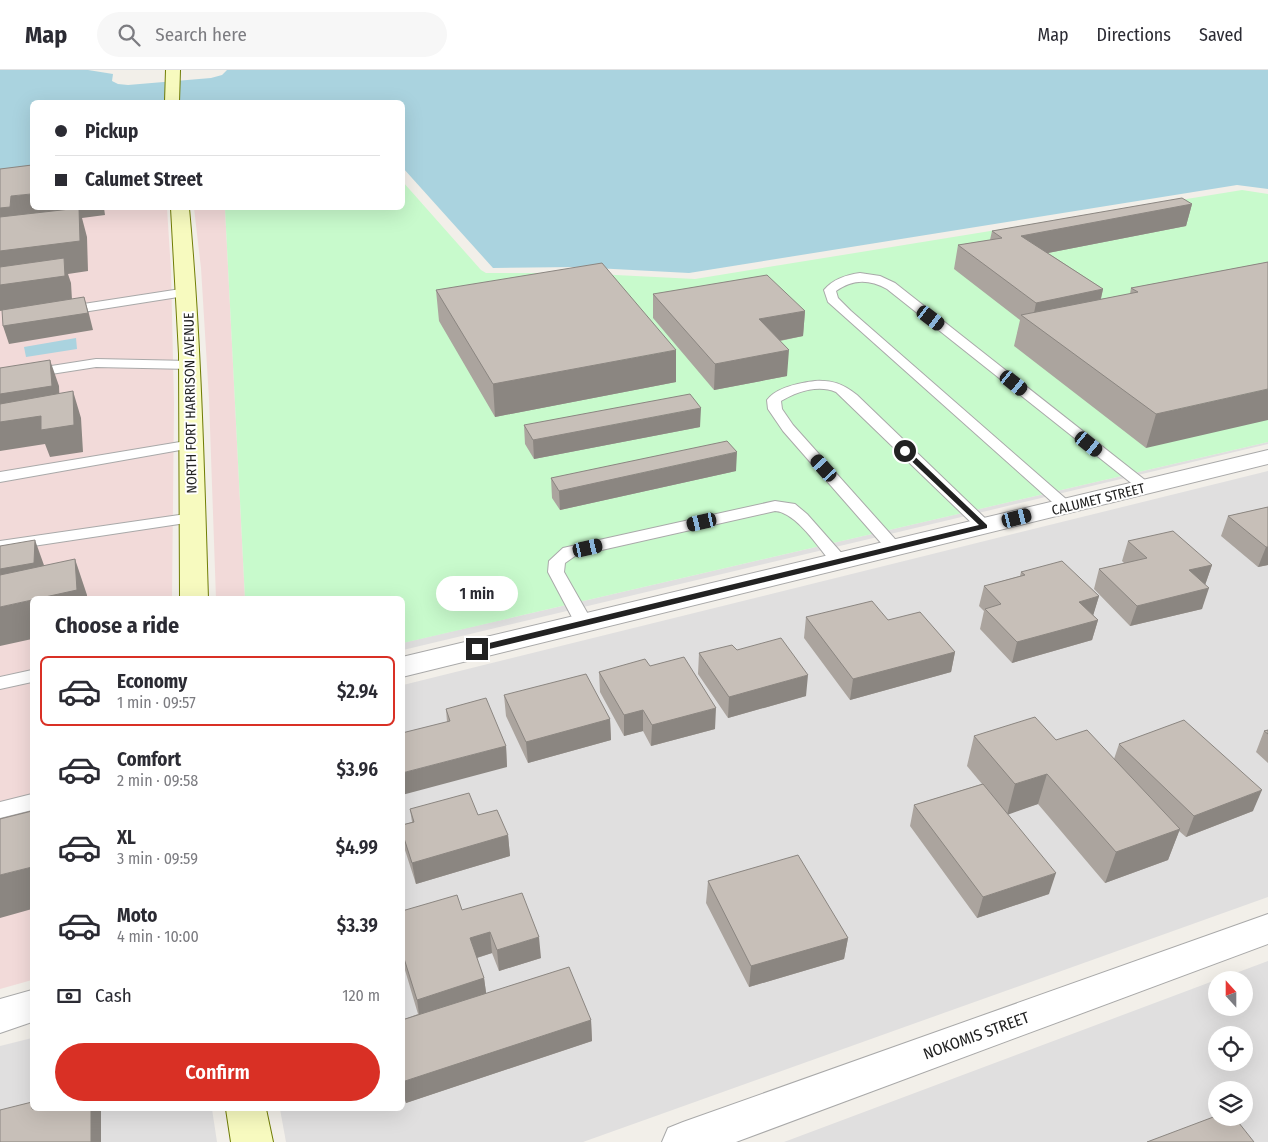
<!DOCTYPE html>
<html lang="en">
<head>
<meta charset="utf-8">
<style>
	:root { --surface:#fff; --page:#f7f7f7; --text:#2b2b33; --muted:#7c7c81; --line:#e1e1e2; --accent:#d93025 }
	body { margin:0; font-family:"Fira Sans Condensed",sans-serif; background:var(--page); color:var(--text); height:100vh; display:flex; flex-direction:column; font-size:19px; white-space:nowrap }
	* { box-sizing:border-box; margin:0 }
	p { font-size:16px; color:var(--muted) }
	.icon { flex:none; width:28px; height:28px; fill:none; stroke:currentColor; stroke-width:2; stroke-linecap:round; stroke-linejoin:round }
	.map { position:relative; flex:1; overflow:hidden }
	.drawer { position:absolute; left:30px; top:526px; width:375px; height:515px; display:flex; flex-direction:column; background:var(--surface); border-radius:8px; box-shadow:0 5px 20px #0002 }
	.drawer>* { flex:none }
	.guide { position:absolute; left:30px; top:30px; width:375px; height:110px; border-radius:8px; box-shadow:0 5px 20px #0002; display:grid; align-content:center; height:110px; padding:0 25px; background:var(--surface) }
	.needle { width:32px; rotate:339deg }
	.controls { position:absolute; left:1208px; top:901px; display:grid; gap:10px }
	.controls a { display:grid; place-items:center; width:45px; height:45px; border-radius:50%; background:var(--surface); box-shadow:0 5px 20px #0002; font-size:25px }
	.end { position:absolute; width:22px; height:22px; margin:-11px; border:6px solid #222; background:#fff; box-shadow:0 0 0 2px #fff }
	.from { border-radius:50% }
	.bubble { position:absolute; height:35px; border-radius:18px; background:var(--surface); box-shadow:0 5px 20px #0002; font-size:16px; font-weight:600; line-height:35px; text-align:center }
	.car { position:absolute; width:15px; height:30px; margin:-15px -8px; border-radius:6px; box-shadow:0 0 4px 1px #0007; background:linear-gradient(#222 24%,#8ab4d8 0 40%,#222 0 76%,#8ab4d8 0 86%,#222 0) }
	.guide b { display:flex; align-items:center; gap:18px; height:48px; font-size:19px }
	.guide b+b { border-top:1px solid var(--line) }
	.guide i { width:12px; height:12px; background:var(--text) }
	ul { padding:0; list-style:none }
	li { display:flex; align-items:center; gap:15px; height:70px; margin:0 10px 8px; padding:0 15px; border:2px solid transparent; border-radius:8px }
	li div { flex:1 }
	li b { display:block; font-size:19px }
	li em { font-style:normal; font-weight:600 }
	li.selected { border-color:var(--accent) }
	li>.icon { width:45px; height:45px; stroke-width:1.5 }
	h2 { padding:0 25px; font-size:22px; line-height:60px }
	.pay { display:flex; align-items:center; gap:12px; height:55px; padding:0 25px; font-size:19px }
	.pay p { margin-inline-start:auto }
	.cta { display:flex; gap:10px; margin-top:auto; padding:10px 25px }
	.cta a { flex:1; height:58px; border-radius:30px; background:var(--accent); color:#fff; font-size:20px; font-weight:600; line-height:58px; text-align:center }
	header { display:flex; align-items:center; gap:30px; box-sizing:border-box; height:70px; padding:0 25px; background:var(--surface); border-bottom:1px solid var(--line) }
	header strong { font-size:24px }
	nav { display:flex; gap:28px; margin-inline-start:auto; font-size:18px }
	.search { width:350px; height:45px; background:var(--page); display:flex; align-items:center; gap:12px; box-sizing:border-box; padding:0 18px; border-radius:28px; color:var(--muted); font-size:19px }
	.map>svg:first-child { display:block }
</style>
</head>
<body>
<header>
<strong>Map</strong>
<div class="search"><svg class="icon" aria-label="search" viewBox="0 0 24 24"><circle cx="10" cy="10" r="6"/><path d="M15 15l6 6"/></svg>Search here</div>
<nav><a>Map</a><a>Directions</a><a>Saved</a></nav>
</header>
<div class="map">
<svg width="1268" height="1072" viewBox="0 0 1268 1072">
	<rect width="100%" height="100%" fill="#f2efe9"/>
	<path fill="#e0dfdf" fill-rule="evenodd" d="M1268 372V374L403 580 402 573Z
		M1268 401V827L583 1072H286L280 1039H402L403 615Z
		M1268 891V1072H784L1216 910V938H1244V910H1217ZM1216 965H1244V992H1216ZM1216 1020H1244V1048H1216Z
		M32 968V1039H212L217 1072H0V976Z"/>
	<path fill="#f2dad9" d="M0 126 32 138H167L171 201 174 333 172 529H32V910L0 919Z
		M194 138H225L245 529H216L209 329 201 198Z"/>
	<path fill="#c8facc" d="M403 112 481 200 486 203H576L695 209 1242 120 1268 124V372L403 573 402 529H245L225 138H402Z"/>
	<path fill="#aad3df" d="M0 0H88L113 4 112 11 118 14 128 15 211 8 222 5 227 0H1268V119L1237 115 689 203 576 197 493 198 403 98 402 32H32V117L0 121Z
		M76 268 77 279 26 287 24 277Z"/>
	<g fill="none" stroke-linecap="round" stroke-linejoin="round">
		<g stroke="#a9a9a9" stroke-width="2">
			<path id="lane" d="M860 203 880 206 895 213 1150 414 1153 417 1150 420H1140L887 219C869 209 853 209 836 221L838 228 851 241 1074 436 1072 439H1060L828 232 824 220C833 209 846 205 860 203Z
				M187 218 191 219 193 222 191 225 64 245 58 241 64 237Z
				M96 289 190 291 197 295 190 299 96 297 0 312V304Z
				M815 311C832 310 843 314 857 325L990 453 992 456 990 459H978L836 322C818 314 796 322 781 331L782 339 793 355 903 478 901 482H889L783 361 768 339 767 330C777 317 799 313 815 311Z
				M192 370 197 371 199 374 197 377 0 412V402Z
				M775 431 795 434 807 444 845 487 847 491 845 495H833C819 478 796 442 775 441L575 486 565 493 564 502 593 553 590 557 584 559 578 557 575 553 548 502 549 491 563 478Z
				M193 443 199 445 201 448 199 451 0 481V471Z
				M32 600V612L0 619V607Z
				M32 724V740L0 748V732Z"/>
		</g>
		<g stroke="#a9a9a9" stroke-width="2">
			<path id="street" d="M1268 380V394L402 607V587Z
				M1268 844V874L736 1072H662L668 1058 683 1052Z
				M32 920V952L0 963V929Z"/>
		</g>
		<g stroke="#707d05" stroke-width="2">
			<path id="secondary" d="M166 0H180L179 32H165Z
				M171 138H189C201 268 204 398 208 529H180L179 284Z
				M226 1039H266L273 1072H231Z"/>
		</g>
		<use href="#lane" fill="#fff" fill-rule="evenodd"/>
		<use href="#street" fill="#fff" fill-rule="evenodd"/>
		<use href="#secondary" fill="#f7fabf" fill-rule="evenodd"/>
	</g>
	<path fill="#aba49e" d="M1192 134 1186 156 1048 183 1103 219 1101 229 1130 224 1131 218 1268 192 1146 378 1014 276 1020 250 954 199 958 175 990 170 992 161Z
		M436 220 676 312 495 347 439 251Z
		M653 224 805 241 803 266 780 271 787 306 714 320 653 248Z
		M524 355 700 357 534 389 525 374Z
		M736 401 560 440 552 428 551 408Z
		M1268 437V495L1258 497 1221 466 1228 446Z
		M1128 471 1212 495 1205 515 1202 539 1130 556 1094 519 1099 499 1124 493 1122 491Z
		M1021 502 1099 526 1093 545 1098 550 1092 570 1012 593 980 559 984 541 979 536 984 516 1020 506Z
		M806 547 888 550 955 582 951 602 850 630 804 568Z
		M737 580 806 626 728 648 698 604 699 583Z
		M650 596 715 659 651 676 643 661 624 666 600 622 599 602Z
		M504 625 610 649 611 670 528 693 506 646Z
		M446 639 506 676 507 697 447 652Z
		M1268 660V693L1256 682 1264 661Z
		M974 666 1114 689 1119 674 1253 741 1186 767 1179 761 1168 790 1105 813 1038 734 1007 744 1049 824 977 848 910 756 914 735 982 714 967 696Z
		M410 739 508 765 510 786 416 814 404 777 402 768V755L412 752Z
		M708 811 848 868 844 889 749 917 706 833Z
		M462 840 541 888 499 901 492 883 477 888 484 908 486 923 591 950 592 971 406 1033 402 1022V950L418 944 402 890V841Z"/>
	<path fill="#8b8681" d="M31 124 32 131V138H104L105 145 82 148 87 167 88 201 68 204 71 213 72 230 0 241V138L11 126Z
		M1192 134 1186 156 1017 189 1021 166Z
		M1103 219 1097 244 1032 253 1036 233Z
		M84 227 89 244 93 260 9 274 3 256Z
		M805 241 803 266 757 275 759 249Z
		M676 280V312L495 347 493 314Z
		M789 280 787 306 714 320 715 294Z
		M50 290 59 316 60 342 73 321 81 348 83 382 50 387 45 374 0 381V324Z
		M1268 319V350L1146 378 1156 344Z
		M701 338 700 357 534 389 533 370Z
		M737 382 736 401 560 440 559 421Z
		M35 470 45 498 0 530V499Z
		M1266 477H1268V495L1258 497Z
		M75 489 87 525V529H36Z
		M1212 495 1205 515 1189 500Z
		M1209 518 1202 539 1130 556 1137 536Z
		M1099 526 1093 546 1079 532Z
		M32 530V569L0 576V537Z
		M1098 550 1092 570 1012 593 1017 572Z
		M955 582 951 602 850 630 853 609Z
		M808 605 806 626 728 648 729 627Z
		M716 638 715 659 651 676 652 655Z
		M643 640V661L624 666V645Z
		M610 649 611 670 528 693 526 672Z
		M506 676 507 697 402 725V703Z
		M1047 704 1038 734 1007 745 1015 714Z
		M1262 720 1253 741 1186 767 1194 746Z
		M1180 759 1168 790 1105 813 1116 782Z
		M508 765 510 786 416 814 412 793Z
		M32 797V839L0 848V805Z
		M1056 803 1049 824 977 848 983 827Z
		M490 862 492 883 473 889 470 868Z
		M539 867 541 888 499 901 497 880Z
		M848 868 844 889 749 917 751 896Z
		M484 908 487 929 420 951 417 930Z
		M591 950 592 971 406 1033 402 1018V1012Z
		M91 1039H101V1072H91Z"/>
	<path fill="#c7bfb8" stroke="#8b8681" d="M32 95V132H31V124L11 126 10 137 0 138V99Z
		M1182 128 1192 134 1021 166 1103 219 1036 233 958 175 1002 168 992 161Z
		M79 138 80 171 0 181V147Z
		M64 188 65 206 0 215V197Z
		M1268 192V319L1156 344 1021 245 1138 222 1131 218Z
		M602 193 676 280 493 314 436 220Z
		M767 205 805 241 759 249 789 280 715 294 653 224Z
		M84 227 88 243 3 256 2 240Z
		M50 290 52 316 0 324V298Z
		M73 321 74 355 41 360V346L0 352V334Z
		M690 324 701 338 533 370 524 355Z
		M727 371 737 382 559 421 551 408Z
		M1268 437V477H1266L1228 446Z
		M1173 461 1212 495 1189 500 1209 518 1137 536 1099 499 1147 488 1128 471Z
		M35 470 34 493 0 499V476Z
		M75 489 77 520 36 529H32V530L0 537V505Z
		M1062 491 1099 526 1079 532 1098 550 1017 572 985 539 1001 534 984 516 1025 505 1021 502Z
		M872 531 888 550 920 542 955 582 853 609 806 547Z
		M781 568 808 605 729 627 699 583 732 575 737 580Z
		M684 587 716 638 652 655 643 640 624 645 599 602 645 589 650 596Z
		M586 604 610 649 526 672 504 625Z
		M486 628 506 676 402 703V663L450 651 446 639Z
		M1035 647 1056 670 1087 660 1180 759 1116 782 1047 704 1015 714 974 666Z
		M1184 650 1262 720 1194 746 1119 674Z
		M1268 660V664L1264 661Z
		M983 714 1056 803 983 827 914 735Z
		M469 723 478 745 497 740 508 765 412 793 402 762V755L414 752 410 739Z
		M32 741V797L0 805V749Z
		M798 785 848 868 751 896 708 811Z
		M522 823 539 867 497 880 490 862 470 868 484 908 417 930 402 882V841L457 825 462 840Z
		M569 897 591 950 402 1012V950Z
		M32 1032V1039H91V1072H0V1040Z
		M1216 1046V1048H1235L1254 1072H1147Z"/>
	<path fill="#222" d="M902 379H907L987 455V458L477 582 473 579 477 576 979 455 902 382Z"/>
	<g text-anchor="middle" stroke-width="4" stroke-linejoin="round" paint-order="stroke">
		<g font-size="14" fill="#222" stroke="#fff">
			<text transform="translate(190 333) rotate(-91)" y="5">NORTH FORT HARRISON AVENUE</text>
			<text transform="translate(1098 429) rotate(-14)" y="5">CALUMET STREET</text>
		</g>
		<g font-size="16" fill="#222" stroke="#fff">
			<text transform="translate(976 965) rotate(-20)" y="6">NOKOMIS STREET</text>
		</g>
	</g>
</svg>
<div class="controls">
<a><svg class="needle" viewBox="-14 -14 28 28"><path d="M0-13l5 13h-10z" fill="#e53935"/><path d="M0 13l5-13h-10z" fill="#7c7c81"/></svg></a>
<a><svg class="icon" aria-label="locate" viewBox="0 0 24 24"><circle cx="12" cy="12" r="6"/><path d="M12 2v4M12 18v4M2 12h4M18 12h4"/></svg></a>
<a><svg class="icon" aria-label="layers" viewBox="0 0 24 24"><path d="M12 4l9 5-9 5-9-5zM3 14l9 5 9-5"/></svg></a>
</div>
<i class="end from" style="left:905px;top:381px"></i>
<i class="end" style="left:477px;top:579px"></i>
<div class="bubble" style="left:436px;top:506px;width:82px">1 min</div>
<i class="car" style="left:931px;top:248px;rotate:127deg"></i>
<i class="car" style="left:1014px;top:313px;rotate:129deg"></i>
<i class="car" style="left:1089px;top:374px;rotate:129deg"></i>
<i class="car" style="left:824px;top:398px;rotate:318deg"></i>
<i class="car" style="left:1017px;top:448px;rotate:76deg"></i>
<i class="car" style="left:702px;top:452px;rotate:257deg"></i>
<i class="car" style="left:588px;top:478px;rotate:77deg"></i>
<div class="guide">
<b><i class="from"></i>Pickup</b>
<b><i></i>Calumet Street</b>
</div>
<section class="drawer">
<h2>Choose a ride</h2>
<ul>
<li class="selected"><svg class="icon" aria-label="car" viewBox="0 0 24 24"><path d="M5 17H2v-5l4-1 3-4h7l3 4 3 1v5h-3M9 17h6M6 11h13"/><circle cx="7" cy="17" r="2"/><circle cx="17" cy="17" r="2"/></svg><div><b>Economy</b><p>1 min · 09:57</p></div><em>$2.94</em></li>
<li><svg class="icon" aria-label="car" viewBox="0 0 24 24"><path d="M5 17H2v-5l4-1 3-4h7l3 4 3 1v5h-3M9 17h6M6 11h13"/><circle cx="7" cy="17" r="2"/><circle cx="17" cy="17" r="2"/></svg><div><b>Comfort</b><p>2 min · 09:58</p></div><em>$3.96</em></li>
<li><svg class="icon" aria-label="car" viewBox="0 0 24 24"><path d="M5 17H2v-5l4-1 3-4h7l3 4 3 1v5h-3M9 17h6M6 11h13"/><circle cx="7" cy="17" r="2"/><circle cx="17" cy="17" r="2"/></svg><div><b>XL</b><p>3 min · 09:59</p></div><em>$4.99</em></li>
<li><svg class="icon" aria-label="car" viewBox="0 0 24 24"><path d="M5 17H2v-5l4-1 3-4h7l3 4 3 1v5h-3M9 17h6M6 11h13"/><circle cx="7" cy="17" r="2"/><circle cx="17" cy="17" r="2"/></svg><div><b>Moto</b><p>4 min · 10:00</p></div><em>$3.39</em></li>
</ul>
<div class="pay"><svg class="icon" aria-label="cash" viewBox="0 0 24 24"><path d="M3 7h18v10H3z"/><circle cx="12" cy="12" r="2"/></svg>Cash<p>120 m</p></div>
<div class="cta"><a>Confirm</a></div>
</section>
</div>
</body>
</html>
